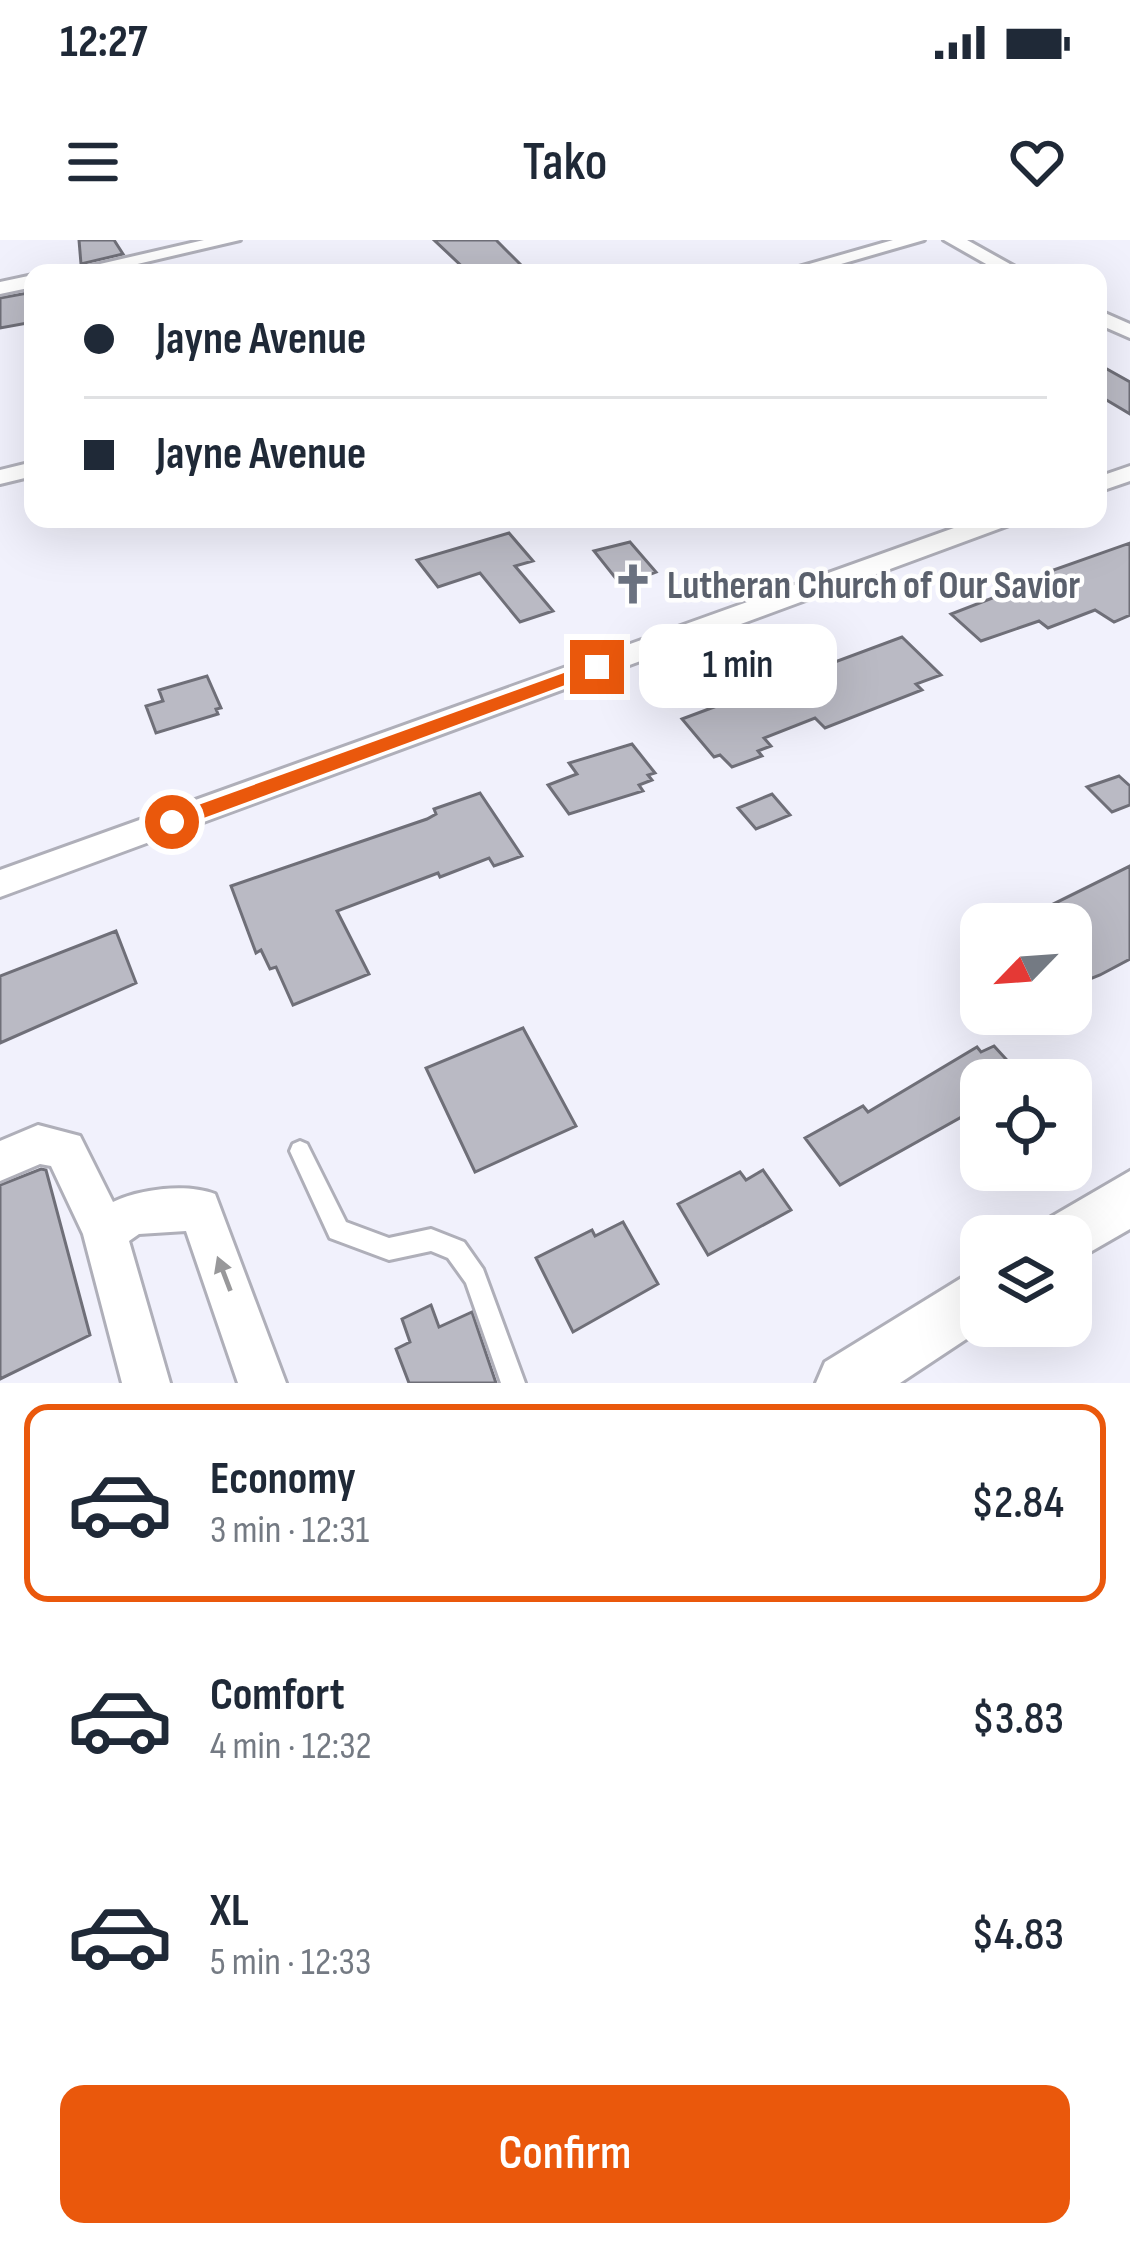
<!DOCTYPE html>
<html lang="en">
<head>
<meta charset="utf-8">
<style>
	:root { --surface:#fff; --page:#f2f2f3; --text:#1f2937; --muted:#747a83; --line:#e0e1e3; --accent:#ea580c }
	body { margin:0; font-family:"Sofia Sans Condensed",sans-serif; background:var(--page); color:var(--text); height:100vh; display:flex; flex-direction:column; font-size:45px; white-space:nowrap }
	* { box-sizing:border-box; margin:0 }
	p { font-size:39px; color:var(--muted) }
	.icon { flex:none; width:66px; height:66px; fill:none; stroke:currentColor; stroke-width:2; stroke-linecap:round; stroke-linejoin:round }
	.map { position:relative; height:1143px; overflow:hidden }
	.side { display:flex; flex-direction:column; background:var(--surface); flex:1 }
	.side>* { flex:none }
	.hud { position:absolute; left:24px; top:24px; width:1083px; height:264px; border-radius:24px; box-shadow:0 12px 48px #0002; display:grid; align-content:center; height:264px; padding:0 60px; background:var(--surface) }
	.needle { width:78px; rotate:245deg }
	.fabs { position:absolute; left:960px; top:663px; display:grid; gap:24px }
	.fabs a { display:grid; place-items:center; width:132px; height:132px; border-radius:24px; background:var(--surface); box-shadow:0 12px 48px #0002; font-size:60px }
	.end { position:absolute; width:54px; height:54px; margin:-27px; border:15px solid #ea580c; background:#fff; box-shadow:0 0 0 6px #fff }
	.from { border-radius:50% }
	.bubble { position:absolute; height:84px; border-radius:24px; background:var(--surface); box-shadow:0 12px 48px #0002; font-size:39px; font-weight:600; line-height:84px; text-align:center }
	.hud b { display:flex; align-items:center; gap:42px; height:114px; font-size:45px }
	.hud b+b { border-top:3px solid var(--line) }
	.hud i { width:30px; height:30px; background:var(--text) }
	ul { padding:21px 0 0; list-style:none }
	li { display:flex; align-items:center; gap:36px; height:198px; margin:0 24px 18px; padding:0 36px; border:6px solid transparent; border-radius:24px }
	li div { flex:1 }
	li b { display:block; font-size:45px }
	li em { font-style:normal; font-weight:600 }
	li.on { border-color:var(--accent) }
	li>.icon { width:108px; height:108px; stroke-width:1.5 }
	.primary-button { display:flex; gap:24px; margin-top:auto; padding:24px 60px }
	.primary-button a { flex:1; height:138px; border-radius:24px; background:var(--accent); color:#fff; font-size:48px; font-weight:600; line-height:138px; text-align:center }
	.status { display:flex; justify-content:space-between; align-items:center; height:84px; padding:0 60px; background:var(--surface); direction:ltr }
	.status svg { height:33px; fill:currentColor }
	header { display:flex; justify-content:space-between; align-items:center; height:156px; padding:0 60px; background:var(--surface); font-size:54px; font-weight:600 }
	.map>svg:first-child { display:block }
</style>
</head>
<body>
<div class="status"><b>12:27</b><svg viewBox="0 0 49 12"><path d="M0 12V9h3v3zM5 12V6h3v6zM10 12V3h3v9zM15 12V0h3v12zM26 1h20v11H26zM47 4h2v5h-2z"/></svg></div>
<header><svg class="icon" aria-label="menu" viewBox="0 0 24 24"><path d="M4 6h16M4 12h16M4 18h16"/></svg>Tako<svg class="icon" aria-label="heart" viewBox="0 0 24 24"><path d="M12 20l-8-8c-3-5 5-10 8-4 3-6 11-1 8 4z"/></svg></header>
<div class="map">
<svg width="1130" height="1143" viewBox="0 0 1130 1143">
	<rect width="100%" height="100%" fill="#f1f1fc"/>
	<path fill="#babac4" stroke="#6f6f78" stroke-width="3" d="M79 0H114L123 14 81 24Z
		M434 0H496L529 33H469Z
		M33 52V82L0 88V58Z
		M1098 124 1130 142V174L1098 155Z
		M509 293 533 321 515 326 553 371 520 382 480 333 438 347 417 320Z
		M630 302 656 332 621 345 594 311Z
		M1130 303V375L1114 382 1095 370 1048 388 1039 381 981 401 951 374 1049 336 1045 333Z
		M902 397 941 435 916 444 922 450 825 488 815 478 764 498 771 506 758 511 762 516 732 527 720 515 714 517 682 479Z
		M207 436 221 468 216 469 218 474 156 493 146 466 163 461 159 450Z
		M632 504 655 533 648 535 652 540 639 545 643 551 569 574 548 545 577 534 569 523Z
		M1119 536 1130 546V565L1112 572 1087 547Z
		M480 553 522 616 494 626 489 618 440 637 438 633 337 671 369 734 293 765 276 727 270 729 261 710 256 713 231 646 427 579 436 574 434 569Z
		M772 554 790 575 756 589 738 568Z
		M1130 626V719L1100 735 1085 741 1071 727V684H1013Z
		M116 691 136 743 0 803V736Z
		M523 788 576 886 475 932 426 828Z
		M994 806 1025 840H981V866L840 945 805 898 863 866 868 872 977 807 981 812Z
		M41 929 46 930 90 1095 0 1139V945Z
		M763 930 791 970 708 1015 678 964 740 932 746 940Z
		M623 982 658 1044 573 1092 536 1018 592 990 595 996Z
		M431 1065 439 1087 472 1072 496 1143H409L396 1109 410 1102 402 1079Z"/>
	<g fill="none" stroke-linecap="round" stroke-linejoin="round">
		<g stroke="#afafb9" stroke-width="6">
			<path id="service" d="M300 901 307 904 346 982 389 998 431 989 464 1002 483 1029 525 1143H501L466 1043 448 1018 431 1011 389 1020 330 998 290 911 293 904Z"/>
		</g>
		<g stroke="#afafb9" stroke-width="6">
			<path id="minor" d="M204 0H240L99 33H61Z
				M893 0H924L810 33H778Z
				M944 0H967L1026 33H1002Z
				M33 35V47L0 54V42Z
				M1098 70 1130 84V98L1098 84Z
				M33 222V236L0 244V230Z
				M1130 226V241L1098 252V237Z
				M979 279H1016L1012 284 0 657V630Z
				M38 885 80 896 113 962C140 949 186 943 215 954L286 1143H238L186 991 139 994 129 1001 170 1143H122L83 994 51 926 40 924 0 941V901Z"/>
		</g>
		<g stroke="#afafb9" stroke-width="6">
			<path id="tertiary" d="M1130 931V989L1071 1023V996H1043L1051 977Z
				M981 1026V1086H986L900 1143H816L825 1122Z"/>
		</g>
		<use href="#service" fill="#fff" fill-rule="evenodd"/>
		<use href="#minor" fill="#fff" fill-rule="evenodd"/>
		<use href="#tertiary" fill="#fff" fill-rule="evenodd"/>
	</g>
	<defs><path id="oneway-solid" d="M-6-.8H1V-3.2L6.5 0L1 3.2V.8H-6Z" transform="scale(3)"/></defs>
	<use fill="#98989a" href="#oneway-solid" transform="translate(224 1034) rotate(-111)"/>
	<path fill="#ea580c" d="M597 421 603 423V431L179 587 172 589 162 582 165 577Z"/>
	<defs>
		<g id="church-bare" transform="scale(3.24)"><path d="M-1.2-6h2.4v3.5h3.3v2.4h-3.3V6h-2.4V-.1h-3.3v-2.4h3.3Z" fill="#6b7280" stroke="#fff" stroke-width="2.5" paint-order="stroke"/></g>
	</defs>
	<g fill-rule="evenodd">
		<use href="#church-bare" x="633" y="344"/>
	</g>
	<g text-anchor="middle" stroke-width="9" stroke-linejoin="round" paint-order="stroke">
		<g font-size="39" font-weight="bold" fill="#5b616d" stroke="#fff" text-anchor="start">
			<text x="667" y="358">Lutheran Church of Our Savior</text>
		</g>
	</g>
</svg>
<div class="fabs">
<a><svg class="needle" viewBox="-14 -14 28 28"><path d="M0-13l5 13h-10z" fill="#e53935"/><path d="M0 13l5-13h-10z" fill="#747a83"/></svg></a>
<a><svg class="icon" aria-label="locate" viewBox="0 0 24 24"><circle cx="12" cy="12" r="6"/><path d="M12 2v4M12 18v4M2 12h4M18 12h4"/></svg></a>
<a><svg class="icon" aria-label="layers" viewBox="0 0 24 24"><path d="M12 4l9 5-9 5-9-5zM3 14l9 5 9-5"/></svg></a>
</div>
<i class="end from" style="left:172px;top:582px"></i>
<i class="end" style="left:597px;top:427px"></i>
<div class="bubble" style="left:639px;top:384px;width:198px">1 min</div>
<div class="hud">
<b><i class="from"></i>Jayne Avenue</b>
<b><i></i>Jayne Avenue</b>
</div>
</div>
<section class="side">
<ul>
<li class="on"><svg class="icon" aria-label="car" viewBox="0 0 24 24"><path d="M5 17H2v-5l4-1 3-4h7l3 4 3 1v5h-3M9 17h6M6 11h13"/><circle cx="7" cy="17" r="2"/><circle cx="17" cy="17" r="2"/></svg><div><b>Economy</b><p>3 min · 12:31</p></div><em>$2.84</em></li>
<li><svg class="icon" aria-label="car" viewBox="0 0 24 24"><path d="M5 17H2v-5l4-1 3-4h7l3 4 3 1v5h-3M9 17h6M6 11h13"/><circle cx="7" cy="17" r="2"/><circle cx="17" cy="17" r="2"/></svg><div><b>Comfort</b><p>4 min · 12:32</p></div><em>$3.83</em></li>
<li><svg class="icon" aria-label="car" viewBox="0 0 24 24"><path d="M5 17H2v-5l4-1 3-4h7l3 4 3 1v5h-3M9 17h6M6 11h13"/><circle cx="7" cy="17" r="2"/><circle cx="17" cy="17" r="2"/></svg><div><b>XL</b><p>5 min · 12:33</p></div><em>$4.83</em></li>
</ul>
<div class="primary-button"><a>Confirm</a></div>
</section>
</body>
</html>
